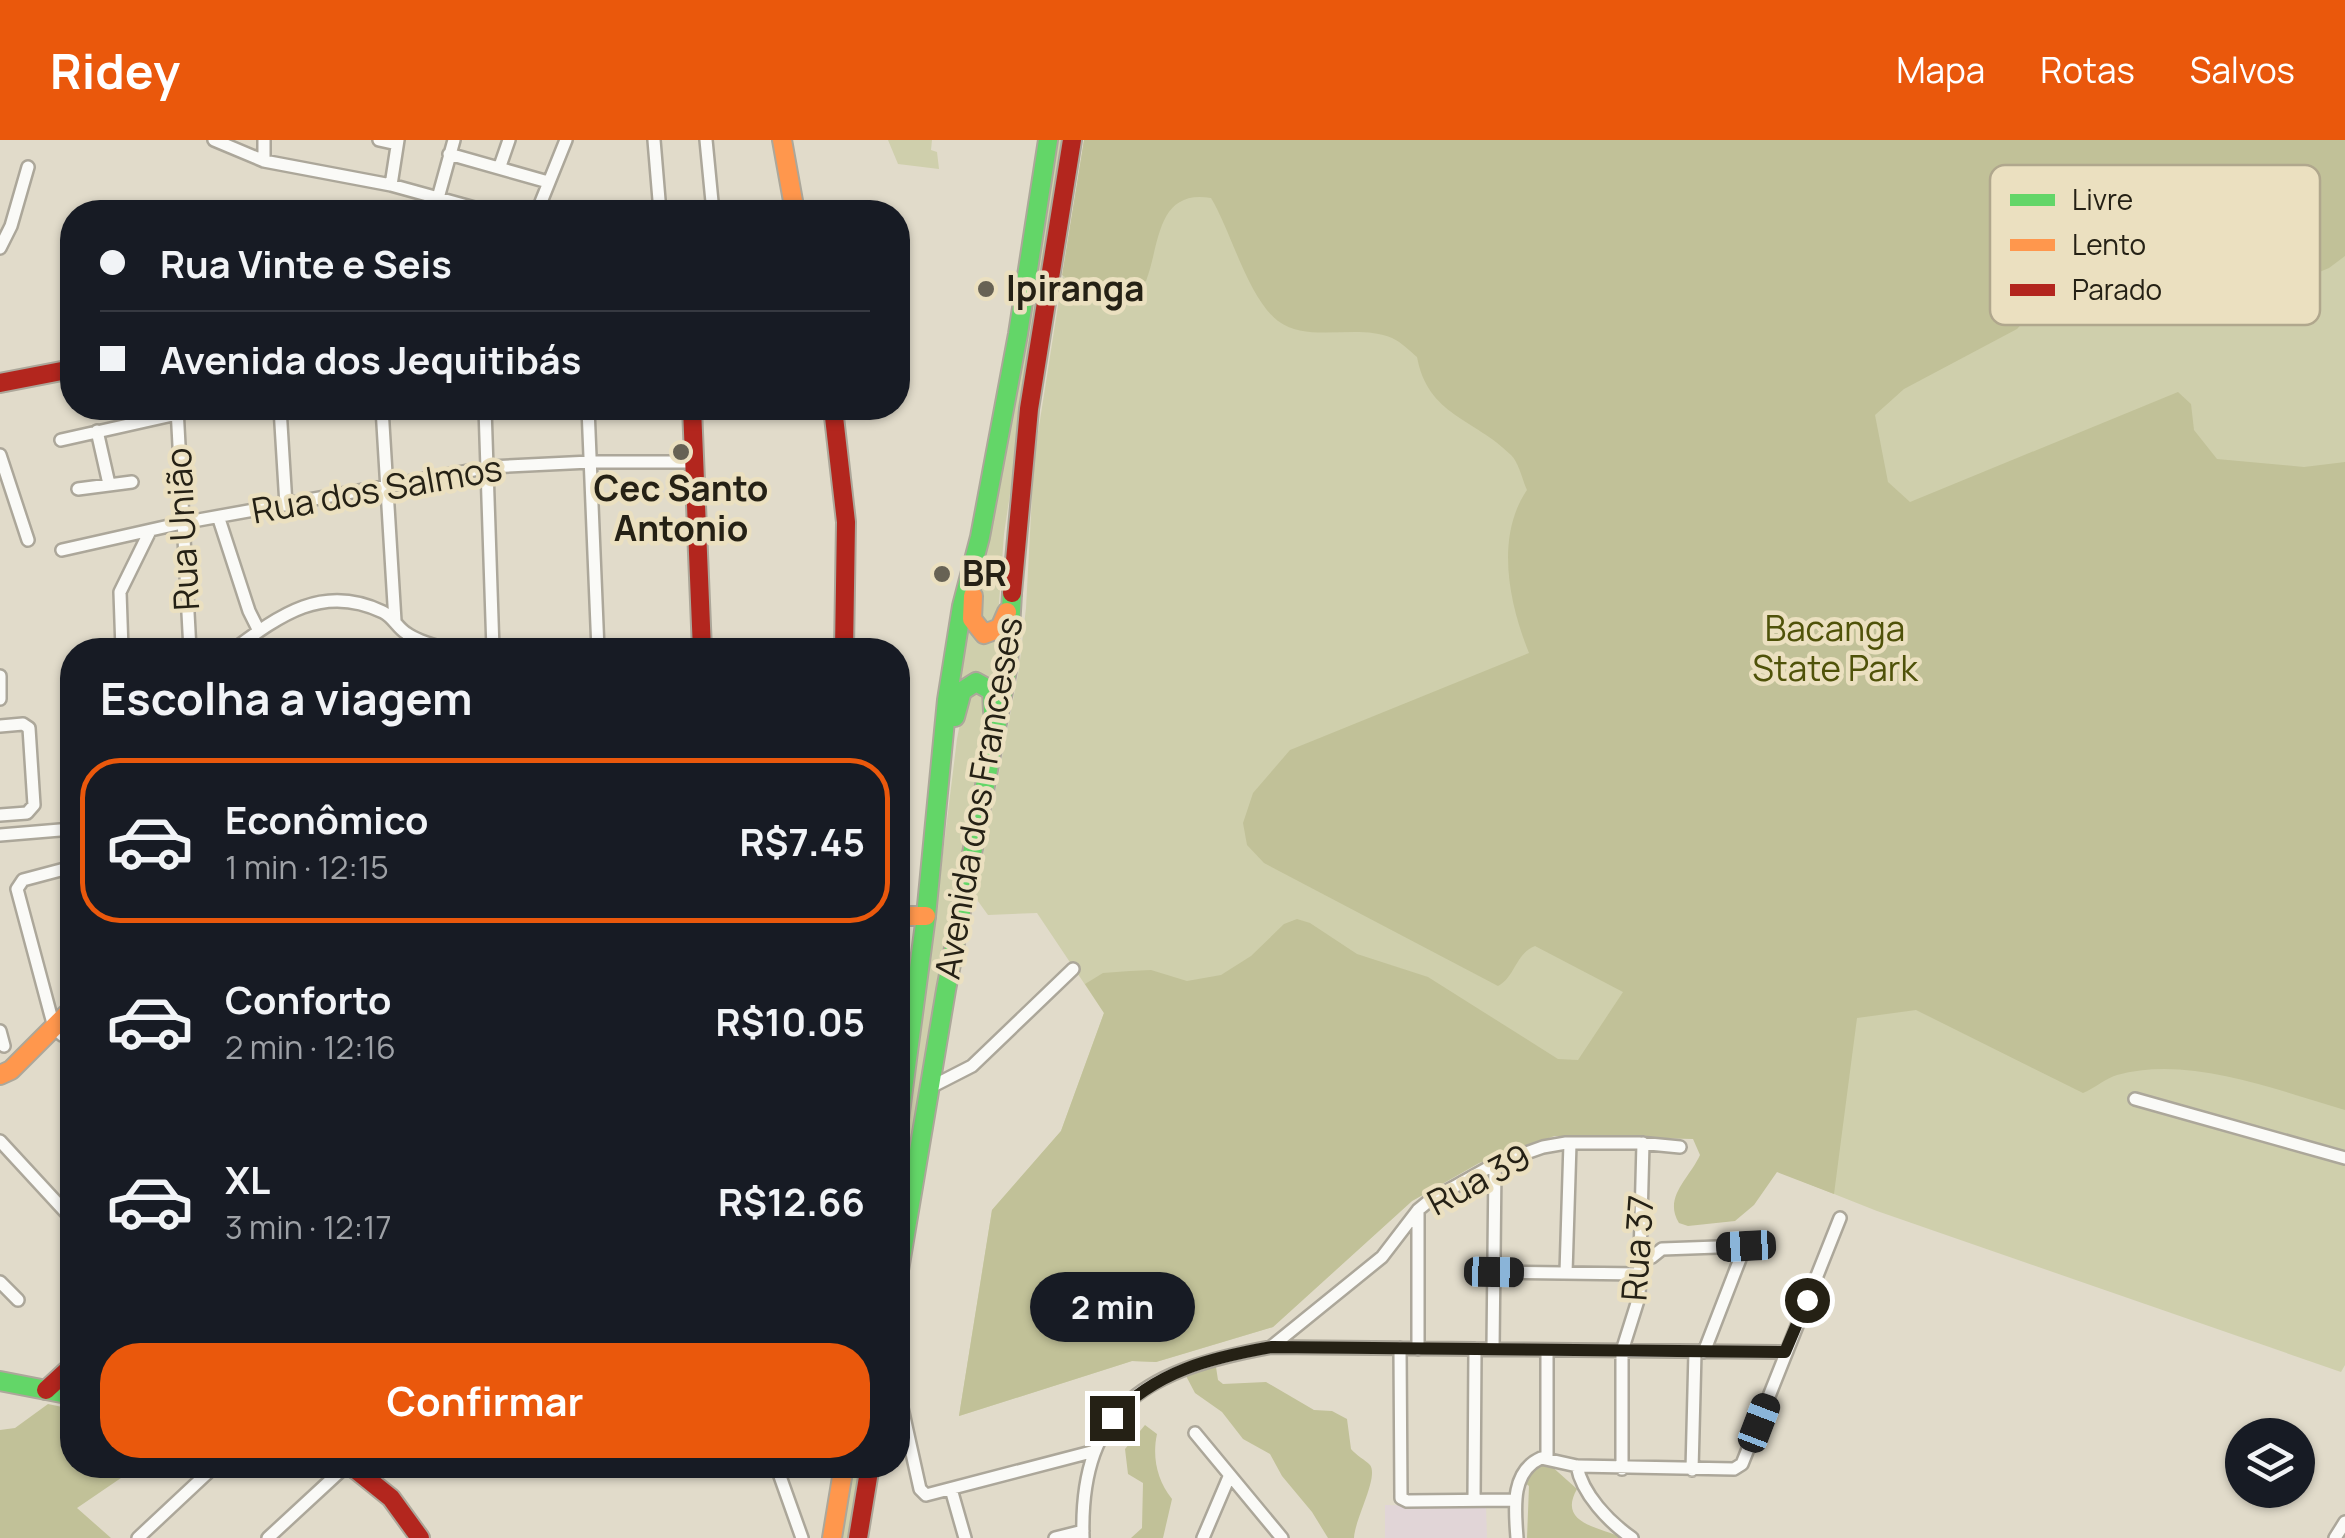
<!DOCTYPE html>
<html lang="pt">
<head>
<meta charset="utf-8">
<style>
	:root { --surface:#171b24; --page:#20242c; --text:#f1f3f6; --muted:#9ea1a6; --line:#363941; --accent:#ea580c }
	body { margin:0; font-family:Manrope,sans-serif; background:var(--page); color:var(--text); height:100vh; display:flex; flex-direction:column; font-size:38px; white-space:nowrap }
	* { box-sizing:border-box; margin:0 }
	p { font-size:32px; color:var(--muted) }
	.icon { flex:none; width:55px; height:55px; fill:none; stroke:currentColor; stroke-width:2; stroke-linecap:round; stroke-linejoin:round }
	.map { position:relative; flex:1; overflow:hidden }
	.details { position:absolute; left:60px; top:498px; width:850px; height:840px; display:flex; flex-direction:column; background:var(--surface); border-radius:40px; box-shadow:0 2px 8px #0004 }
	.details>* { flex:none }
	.banner { position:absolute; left:60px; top:60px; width:850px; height:220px; border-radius:40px; box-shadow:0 2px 8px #0004; display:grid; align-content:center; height:220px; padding:0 40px; background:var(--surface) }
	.tools { position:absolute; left:2225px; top:1278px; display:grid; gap:20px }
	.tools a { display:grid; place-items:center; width:90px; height:90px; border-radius:50%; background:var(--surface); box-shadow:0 2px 8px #0004; font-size:50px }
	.end { position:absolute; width:45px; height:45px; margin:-22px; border:12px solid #252115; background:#fff; box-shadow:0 0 0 5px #fff }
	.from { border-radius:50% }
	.bubble { position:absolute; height:70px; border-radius:35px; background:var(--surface); box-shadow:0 2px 8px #0004; font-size:32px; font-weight:700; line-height:70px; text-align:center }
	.car { position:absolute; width:30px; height:60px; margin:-30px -15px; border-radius:12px; box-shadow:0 0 8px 2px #0007; background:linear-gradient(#222 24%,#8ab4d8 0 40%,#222 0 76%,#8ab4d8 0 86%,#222 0) }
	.banner b { display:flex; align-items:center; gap:35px; height:95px; font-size:38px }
	.banner b+b { border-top:2px solid var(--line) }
	.banner i { width:25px; height:25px; background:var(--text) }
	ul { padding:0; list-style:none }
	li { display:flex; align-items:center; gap:30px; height:165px; margin:0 20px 15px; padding:0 20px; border:5px solid transparent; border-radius:40px }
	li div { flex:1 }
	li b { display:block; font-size:38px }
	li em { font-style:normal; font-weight:700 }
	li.current { border-color:var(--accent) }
	li>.icon { width:90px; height:90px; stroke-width:1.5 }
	h2 { padding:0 40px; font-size:45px; line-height:120px }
	.cta { display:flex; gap:20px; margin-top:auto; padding:20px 40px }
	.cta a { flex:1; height:115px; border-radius:40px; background:var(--accent); color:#fff; font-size:40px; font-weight:700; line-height:115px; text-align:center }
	header { display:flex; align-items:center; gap:60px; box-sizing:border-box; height:140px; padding:0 50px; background:var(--accent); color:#fff }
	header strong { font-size:48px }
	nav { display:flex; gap:55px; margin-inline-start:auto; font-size:35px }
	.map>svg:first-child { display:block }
</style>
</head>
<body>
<header>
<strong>Ridey</strong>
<nav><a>Mapa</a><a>Rotas</a><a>Salvos</a></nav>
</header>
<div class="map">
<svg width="2345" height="1398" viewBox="0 0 2345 1398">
	<rect width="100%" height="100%" fill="#e1dbca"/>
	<path fill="#e1d5d7" d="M1385 1365 1486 1367 1487 1398H1385Z"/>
	<path fill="#cfcfac" d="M888 0H932L931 10 937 12 939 29 898 24Z
		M1054 0H1063L1004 394 998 477 996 483 987 486 976 470 1012 272Z
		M1084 0H2345V1225L2341 1232 1877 1071 1693 998 1555 996 1479 1023 1412 1061 1273 1187 1156 1222 1132 1221 959 1276 992 1070 1061 991 1104 873 1037 773 988 775 975 757 1019 529 1026 468 1034 318Z
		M964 481 976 498 1006 492 999 544 975 532 955 547Z
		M984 551 987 569 898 1091V1041L924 867 957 599 964 562 970 552Z
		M854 1325H862L850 1398H842Z"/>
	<path fill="#c1c198" d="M1084 0H2345V116L2329 128 2305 138 2252 152 2240 143C2236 116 2250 112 2271 99 2275 82 2261 49 2250 35L2164 46 2133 69 2111 108 2053 149 2017 189 1904 249 1875 275 1888 342 1910 362 2178 252 2191 264 2194 290 2217 319 2304 327 2345 322V970C2276 950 2189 915 2117 935 2106 938 2095 948 2083 953L1916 870 1857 878 1834 1054 1777 1032 1754 1065 1735 1081 1688 1086 1679 1083C1663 1057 1689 1039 1700 1015L1693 999 1554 996 1479 1023 1412 1061 1273 1187 1156 1222 1132 1221 959 1276 992 1070 1061 991 1104 873 1085 844 1103 833 1130 831 1151 830 1187 841 1221 835 1251 816 1284 784 1297 779 1310 783 1357 814 1428 837 1558 919 1578 920 1623 852 1535 806C1516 813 1515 837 1498 846L1264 723 1247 705 1243 683 1253 653 1290 610 1529 513C1509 463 1495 397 1527 350 1522 339 1519 323 1511 315 1474 278 1428 276 1417 217 1410 211 1401 202 1392 198 1357 183 1309 204 1278 181 1248 158 1231 91 1211 58 1156 49 1160 105 1146 141 1115 152 1090 155 1062 135Z
		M1216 1227 1218 1240 1223 1244 1266 1242 1314 1270 1332 1271 1347 1279 1351 1309C1356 1315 1365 1320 1370 1325 1379 1337 1355 1378 1354 1398H1328L1312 1372 1282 1336 1270 1314 1243 1299 1222 1272 1195 1253 1185 1234Z
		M48 1264 72 1269V1325H140L77 1368 111 1398H0V1290L15 1288Z
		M1145 1285 1157 1294C1152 1317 1157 1340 1172 1359L1163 1398H1131L1142 1388 1143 1343 1128 1334 1125 1309Z
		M1539 1324H1549L1577 1349C1557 1384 1600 1387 1623 1398H1527L1529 1346 1524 1342 1528 1332Z"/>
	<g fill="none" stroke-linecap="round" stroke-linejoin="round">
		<g stroke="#aca79a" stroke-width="16">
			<path id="street" d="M214 0 264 21 391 45 489 72
				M379 0 397 4
				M654 0 660 72
				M706 0 713 72
				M449 14 548 42
				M264 21V0
				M500 26 509 0
				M391 45 398 0
				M438 58 454 0
				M537 72 566 0
				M0 108 11 86 28 27
				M177 268 190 510
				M280 268 286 365
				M382 268 395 481
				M485 268 493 510
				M588 268 598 510
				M97 291 109 344
				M61 300 177 274
				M0 315 28 400
				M78 349 132 342
				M219 379 249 471 259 491
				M62 410 182 383 490 327 590 322H695
				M122 510 120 452 150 391
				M233 510C280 475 323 443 383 472 393 477 397 487 406 493 418 502 436 506 450 510
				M0 536V559
				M0 586 23 584 29 588 34 665 27 673 0 675
				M0 695 72 689
				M0 891 4 906
				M62 895 54 887 51 876 17 749 23 740 72 727
				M72 922 70 930 72 936
				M929 948 972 926 1073 829
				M2135 959 2345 1018
				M0 1001 72 1079
				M1642 1119 1652 1117 1662 1109 1745 1106 1704 1212
				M1494 1132 1641 1134
				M1566 1133 1570 1003
				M0 1142 18 1160
				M1271 1207 1382 1117 1418 1070 1429 1061 1495 1024 1543 1007 1566 1003H1639L1680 1007
				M1400 1208 1401 1358 1407 1361 1514 1360
				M1418 1209V1070
				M1493 1209 1495 1024
				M898 1250 920 1349 926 1355 1095 1311
				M1195 1293 1282 1398
				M1547 1317V1210
				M776 1325 802 1398
				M1577 1326C1582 1354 1609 1382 1632 1398
				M1622 1329V1211L1639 1157 1643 1003
				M1692 1330 1695 1212
				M370 1339 384 1325
				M951 1349 965 1398
				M1474 1360 1475 1209
				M138 1398 216 1325
				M268 1398 347 1325
				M1055 1398 1083 1391
				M1083 1398C1079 1262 1152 1229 1271 1207L1785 1212
				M1203 1398 1229 1337
				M1517 1398C1515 1370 1510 1332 1541 1318L1577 1326 1734 1329 1742 1324 1840 1078
				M2335 1398 2345 1382"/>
		</g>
		<g stroke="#aca79a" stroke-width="22">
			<path id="fast" d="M955 577 962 551 976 542 992 551 993 571
				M898 987 926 776 947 560 962 466 980 397 1018 194 1048 0
				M898 1136 946 850 1008 525 1012 453
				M0 1241 72 1255"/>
		</g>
		<g stroke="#aca79a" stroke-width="22">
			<path id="slow" d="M782 0 795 72
				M973 456 972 479 984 494 1000 488 1007 472
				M898 776H926
				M0 935 11 930 72 869
				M832 1398 844 1325"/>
		</g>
		<g stroke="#aca79a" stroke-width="22">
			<path id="jam" d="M0 243 72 229
				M692 268 702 510
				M833 268 846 382 844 510
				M1012 453 1029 269 1072 0
				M46 1250 72 1226
				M350 1325 391 1358 420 1398
				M858 1398 870 1325"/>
		</g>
		<use href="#street" stroke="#fafaf7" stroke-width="11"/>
		<use href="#fast" stroke="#63d668" stroke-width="18"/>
		<use href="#slow" stroke="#ff974d" stroke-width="18"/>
		<use href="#jam" stroke="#b3261e" stroke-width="18"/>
	</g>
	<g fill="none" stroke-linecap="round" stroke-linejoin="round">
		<path stroke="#252115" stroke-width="12" d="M1112 1278C1156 1231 1210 1218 1272 1207L1785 1212 1807 1160"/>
	</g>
	<g fill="#676254" stroke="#ebe0c0" stroke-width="4">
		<circle cx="986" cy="149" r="10"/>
		<circle cx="681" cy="312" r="10"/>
		<circle cx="942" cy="434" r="10"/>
	</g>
	<g text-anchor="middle" stroke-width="9" stroke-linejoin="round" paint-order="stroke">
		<g font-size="35" font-weight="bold" fill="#252115" stroke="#ebe0c0" text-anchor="start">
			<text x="1006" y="161">Ipiranga</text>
			<text x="681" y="361" text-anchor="middle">Cec Santo<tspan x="681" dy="40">Antonio</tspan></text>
			<text x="962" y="446">BR</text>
		</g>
		<g font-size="35" fill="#252115" stroke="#ebe0c0">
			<text transform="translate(377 350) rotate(-10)" y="12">Rua dos Salmos</text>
			<text transform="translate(183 389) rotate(-93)" y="12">Rua União</text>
			<text transform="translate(979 658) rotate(-80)" y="12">Avenida dos Franceses</text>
			<text transform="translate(1479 1040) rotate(-28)" y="12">Rua 39</text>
			<text transform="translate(1638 1108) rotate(-86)" y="12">Rua 37</text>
		</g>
		<g font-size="35" fill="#4f5209" stroke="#ebe0c0">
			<text x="1835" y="501">Bacanga<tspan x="1835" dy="40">State Park</tspan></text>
		</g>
	</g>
	<rect x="1990" y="25" width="330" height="160" rx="15" fill="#ebe0c0" stroke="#b0a78d" stroke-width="2.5"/>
	<rect x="2010" y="54" width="45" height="12" fill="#63d668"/>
	<rect x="2010" y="99" width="45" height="12" fill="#ff974d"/>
	<rect x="2010" y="144" width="45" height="12" fill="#b3261e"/>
	<g font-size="28" fill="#252115">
		<text x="2072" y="70">Livre</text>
		<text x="2072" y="115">Lento</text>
		<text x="2072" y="160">Parado</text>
	</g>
</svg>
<div class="tools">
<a><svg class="icon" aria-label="layers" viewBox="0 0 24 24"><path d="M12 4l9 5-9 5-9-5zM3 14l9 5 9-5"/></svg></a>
</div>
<i class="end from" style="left:1807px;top:1160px"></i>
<i class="end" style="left:1112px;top:1278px"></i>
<div class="bubble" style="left:1030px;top:1132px;width:165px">2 min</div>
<i class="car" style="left:1746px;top:1106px;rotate:267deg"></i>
<i class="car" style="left:1494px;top:1132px;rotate:91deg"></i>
<i class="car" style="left:1759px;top:1283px;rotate:21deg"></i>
<div class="banner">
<b><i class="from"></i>Rua Vinte e Seis</b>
<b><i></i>Avenida dos Jequitibás</b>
</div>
<section class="details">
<h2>Escolha a viagem</h2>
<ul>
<li class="current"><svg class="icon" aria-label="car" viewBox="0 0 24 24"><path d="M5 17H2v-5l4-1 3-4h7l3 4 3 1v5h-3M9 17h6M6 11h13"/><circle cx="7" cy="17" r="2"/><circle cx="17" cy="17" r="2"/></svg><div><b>Econômico</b><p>1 min · 12:15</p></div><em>R$7.45</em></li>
<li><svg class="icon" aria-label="car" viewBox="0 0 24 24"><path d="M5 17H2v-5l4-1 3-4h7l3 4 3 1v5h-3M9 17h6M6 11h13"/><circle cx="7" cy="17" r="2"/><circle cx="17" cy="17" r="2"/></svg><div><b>Conforto</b><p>2 min · 12:16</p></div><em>R$10.05</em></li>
<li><svg class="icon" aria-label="car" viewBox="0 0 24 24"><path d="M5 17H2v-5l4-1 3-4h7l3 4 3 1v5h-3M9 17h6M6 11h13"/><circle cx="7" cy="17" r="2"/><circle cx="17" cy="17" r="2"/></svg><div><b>XL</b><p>3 min · 12:17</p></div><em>R$12.66</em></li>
</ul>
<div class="cta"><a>Confirmar</a></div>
</section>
</div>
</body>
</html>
